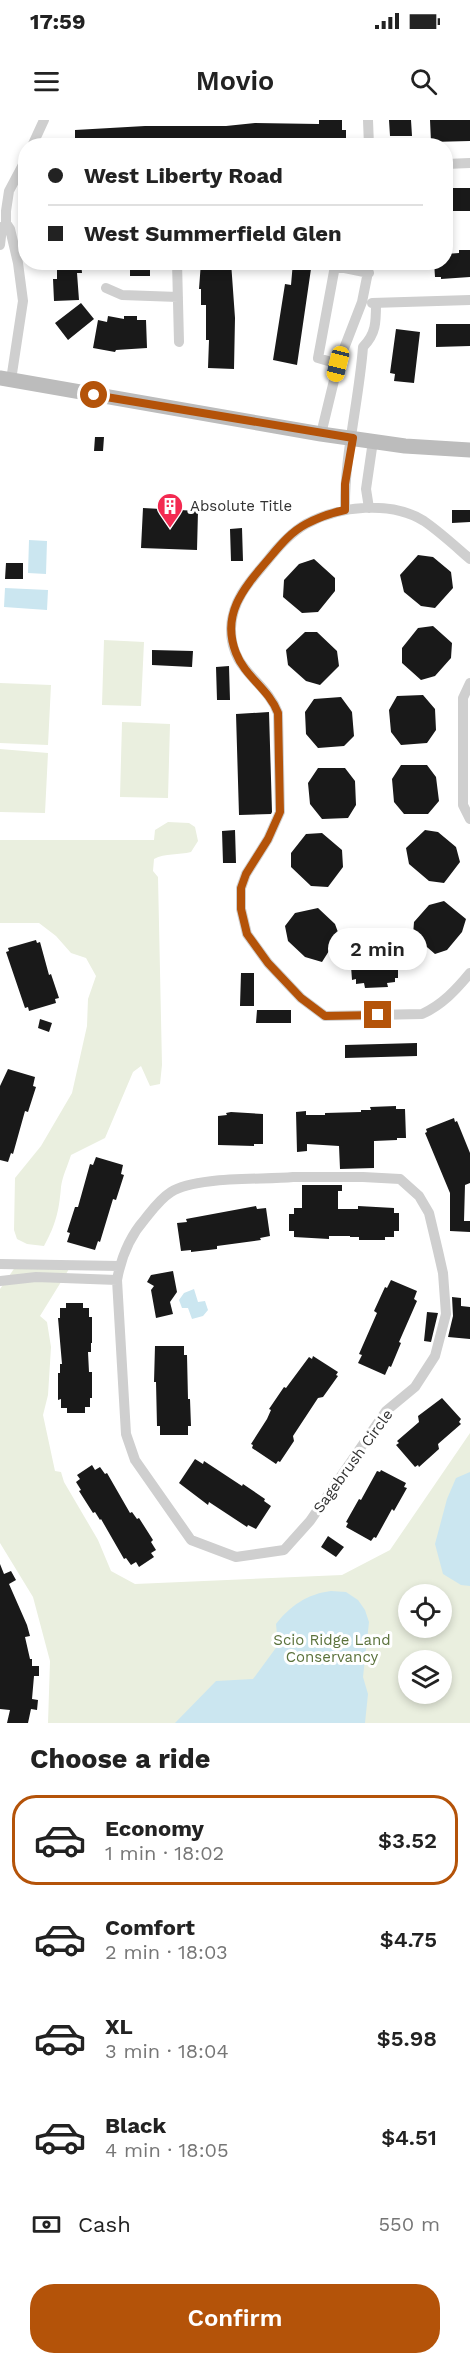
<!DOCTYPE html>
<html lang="en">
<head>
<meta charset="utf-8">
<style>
	:root { --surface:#fff; --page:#f6f6f6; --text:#222; --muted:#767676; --line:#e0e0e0; --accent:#b45309 }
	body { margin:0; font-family:"Work Sans",sans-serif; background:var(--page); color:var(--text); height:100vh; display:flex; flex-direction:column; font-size:22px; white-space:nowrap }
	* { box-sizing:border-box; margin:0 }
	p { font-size:20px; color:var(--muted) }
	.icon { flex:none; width:33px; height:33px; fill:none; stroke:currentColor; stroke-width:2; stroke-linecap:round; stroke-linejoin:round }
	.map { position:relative; height:1603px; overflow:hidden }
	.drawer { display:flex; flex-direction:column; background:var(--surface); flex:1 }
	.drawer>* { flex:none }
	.guide { position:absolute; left:18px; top:18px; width:435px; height:132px; border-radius:24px; box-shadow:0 3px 9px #0003; display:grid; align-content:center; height:132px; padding:0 30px; background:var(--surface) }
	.tools { position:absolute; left:398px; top:1464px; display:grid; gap:12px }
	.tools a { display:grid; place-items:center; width:54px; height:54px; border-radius:50%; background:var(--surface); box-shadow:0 3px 9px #0003; font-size:30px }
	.end { position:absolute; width:27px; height:27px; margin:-14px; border:8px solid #b45309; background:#fff; box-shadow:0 0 0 3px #fff }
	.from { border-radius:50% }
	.bubble { position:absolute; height:42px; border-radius:21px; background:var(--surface); box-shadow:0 3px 9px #0003; font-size:20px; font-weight:600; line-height:42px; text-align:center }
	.car { position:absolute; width:18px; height:36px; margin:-18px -9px; border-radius:8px; box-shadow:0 0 4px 2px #0007; background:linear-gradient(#f5c518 24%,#345 0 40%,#f5c518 0 76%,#345 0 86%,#f5c518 0) }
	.guide b { display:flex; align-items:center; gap:21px; height:57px; font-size:22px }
	.guide b+b { border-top:2px solid var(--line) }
	.guide i { width:15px; height:15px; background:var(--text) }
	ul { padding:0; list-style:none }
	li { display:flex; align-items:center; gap:18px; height:90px; margin:0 12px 9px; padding:0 18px; border:3px solid transparent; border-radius:24px }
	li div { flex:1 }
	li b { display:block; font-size:22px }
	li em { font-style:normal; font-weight:600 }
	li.selected { border-color:var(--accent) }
	li>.icon { width:54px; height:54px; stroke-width:1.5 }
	h2 { padding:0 30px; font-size:27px; line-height:72px }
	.pay { display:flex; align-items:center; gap:15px; height:66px; padding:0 30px; font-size:22px }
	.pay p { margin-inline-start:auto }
	.primary-button { display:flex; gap:12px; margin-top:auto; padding:12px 30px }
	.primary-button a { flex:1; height:69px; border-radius:24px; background:var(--accent); color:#fff; font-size:24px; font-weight:600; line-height:69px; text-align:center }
	.status { display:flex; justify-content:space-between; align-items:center; height:42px; padding:0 30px; background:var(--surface); direction:ltr }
	.status svg { height:16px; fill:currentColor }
	header { display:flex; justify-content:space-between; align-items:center; height:78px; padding:0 30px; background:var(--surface); font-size:27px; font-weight:600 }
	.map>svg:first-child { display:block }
</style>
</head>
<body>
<div class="status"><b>17:59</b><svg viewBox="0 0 49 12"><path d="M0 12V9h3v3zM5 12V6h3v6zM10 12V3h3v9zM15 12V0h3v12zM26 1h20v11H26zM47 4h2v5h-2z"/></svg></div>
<header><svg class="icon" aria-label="menu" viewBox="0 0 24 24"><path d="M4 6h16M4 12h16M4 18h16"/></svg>Movio<svg class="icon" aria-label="search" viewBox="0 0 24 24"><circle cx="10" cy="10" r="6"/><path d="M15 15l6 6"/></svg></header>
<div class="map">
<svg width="470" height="1603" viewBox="0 0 470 1603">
	<rect width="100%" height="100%" fill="#fff"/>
	<path fill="#eaefdf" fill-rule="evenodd" d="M104 520 144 522 141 586 102 585Z
		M0 563 51 565 48 625 0 623Z
		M122 602 170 604 168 678 120 677Z
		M0 629 48 633 45 693 0 692Z
		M168 702 189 703 195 707 198 721 191 732C179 735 165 733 154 739L153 751 158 757 162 945 160 964 150 966 141 946 133 952 105 1018 71 1035C68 1045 62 1057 61 1067 59 1091 56 1104 44 1126L27 1124 17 1119 14 1110 15 1058 41 1026 72 973 87 906 88 879 96 856 86 838 71 833 56 816 39 803H0V720H154L155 710Z
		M18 1143 69 1149 40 1196 47 1202 51 1227 48 1275 43 1295 55 1351 61 1352 64 1362 98 1420 111 1451 135 1464 342 1455 390 1430 470 1313V1603H48L50 1541 33 1477 0 1423V1169ZM408 1474H441V1508H408ZM408 1540H441V1574H408Z"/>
	<path fill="#cbe6f0" d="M29 420 47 421 46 454 28 453Z
		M5 468 48 470 47 490 4 487Z
		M194 1169 198 1182 205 1181 208 1190 203 1196 192 1199 188 1188H182L179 1180 184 1173Z
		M470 1352V1466L461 1465 443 1454 435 1424 447 1379 456 1358Z
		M331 1471 346 1472 358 1480 365 1490 369 1502 363 1557 368 1574 365 1603H175L216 1561 253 1559 278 1525 276 1504C290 1486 307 1474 331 1471Z"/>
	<path fill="#191919" d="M319 0H342V10H346V26H75V10L145 6H226L255 3 319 4Z
		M389 0H411L412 16H390Z
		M430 0H470V21L431 22Z
		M446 68H470V91H446Z
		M459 130H470V157L441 159V157H435L434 142H446V134L459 133Z
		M57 142H81L82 153H77L79 180 54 181 53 159H57Z
		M130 142H150V156H130Z
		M201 142H231L235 198 234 249 208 248 209 220H206V185H201V169H199Z
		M293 142H312L297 245 273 240 285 164 291 165Z
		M81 183 94 199 68 220 55 203Z
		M108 196 124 199V196H137V200H146L147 228 116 230 115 232 93 228 98 200 107 202Z
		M436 204H470V226L436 227Z
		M396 209 420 212 414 263 394 261 395 254 390 253Z
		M95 317H104L103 331H94Z
		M143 388 198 391 197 430 141 428Z
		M452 390H470V402L452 403Z
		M242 408 243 441H231L230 409Z
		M418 435 433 437 451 452 453 468 435 488 421 486 404 472 400 455Z
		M314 439 335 458V471L318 492 302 493 283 477 284 460 299 444Z
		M6 443H23V459H5Z
		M433 506 452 523 451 538 435 556 421 560 402 543V528L418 508Z
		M305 512H317L337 531 339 546 320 565 306 561 288 545 286 530Z
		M152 530 193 531 192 547 152 545Z
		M229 546 230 580H217L216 547Z
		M423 575 435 589 436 610 427 623 401 625 391 612 389 590 397 576Z
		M341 577 352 592 354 616 344 626 318 628 306 614 305 592 314 579Z
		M269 592 272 692 271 694 239 695 236 594Z
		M401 645H427L436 657 439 681 428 694H404L394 682 392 659Z
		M318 648H345L355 661 356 685 348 698 322 699 310 684 308 663Z
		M235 710 236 743H223L222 711Z
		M425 710 438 712 456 727 460 742 444 763 429 761 409 744 406 728Z
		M322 713 342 730 343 747 328 767 311 766 291 747V733L306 714Z
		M444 781 466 799 462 812 447 830 435 834 413 815 414 802 429 785Z
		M318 788 335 804 339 815 322 842 305 837 288 821 285 806 295 793Z
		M36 820 37 823 40 822 49 855 51 854 59 878 55 879 56 883 29 891 28 887 25 888 6 832 9 831 8 828Z
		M388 822V826H393V830H399L400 845H398V858H395V862L387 863 388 867 365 868 364 863 356 864V859L352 860 350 832H356L355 828 360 827V824Z
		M241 853H254V886H240Z
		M257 890H291V903H256Z
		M40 899 52 903 49 912 38 908Z
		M417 923V936L345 938V925Z
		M8 949 35 957 33 966 36 967 28 992 25 991 13 1034 11 1033 8 1042 0 1040V966Z
		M396 986V989H405L406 1018H397V1020L374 1021V1048L340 1049 339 1026 307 1024V1031L297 1032 296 992 306 991V995H325V993L361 992V990H371L370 987Z
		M231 992 263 994V1024H254V1026L218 1025V996L227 995 226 993Z
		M454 998 455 1002 457 1001 470 1033V1063L465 1065 464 1101H470V1112L450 1111V1073L425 1013 427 1012 426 1009Z
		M96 1037 123 1045 121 1054 124 1055 116 1080 113 1079 100 1122 98 1121 95 1130 67 1122 70 1113 67 1112 75 1087H78L90 1044 93 1045Z
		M302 1065H342V1071H338V1089H358V1086L394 1088V1093H399V1111H394V1117H385V1120H359V1117H350V1116H329V1119L294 1117V1111H289V1094H294V1088H302Z
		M256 1086 257 1089 266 1088 270 1116 260 1118 261 1120 217 1126V1129L191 1132V1130L181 1131 177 1103 187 1102 186 1099Z
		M173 1151 177 1172 170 1182 173 1194 156 1198 151 1170 154 1166 147 1162 151 1155Z
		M391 1160 417 1171 414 1179 417 1181 399 1222 401 1223 391 1247 389 1246 385 1255 358 1243 362 1235 359 1234 377 1193 374 1191 385 1167 387 1168Z
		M452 1177 461 1178V1186L470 1187V1219L448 1217 453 1196Z
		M66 1183H83V1188H89V1197H92V1223H91V1232H88L89 1252H92V1278H90V1287H85V1293H67V1288H61V1279L58 1280V1253H60V1244H62L58 1198H60V1188H66Z
		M427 1192 438 1193 431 1222 424 1221Z
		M155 1226H184V1235H187L188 1279H190L191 1306H188V1315H160V1306H157L156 1262H154Z
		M313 1236 338 1252 336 1255 338 1256 323 1277 318 1278 293 1316 294 1321 280 1342 278 1341 276 1344 252 1328 253 1325 251 1324 267 1299 271 1290 269 1289 284 1267 286 1268 309 1237 312 1239Z
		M442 1278 461 1299 459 1302 461 1304 438 1324 439 1329 419 1347 418 1345 415 1347 396 1325 399 1323 397 1321 419 1302 418 1296Z
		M195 1339 203 1344 204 1341 242 1366 243 1364 265 1379 264 1381 271 1386 256 1409 248 1405 247 1407 209 1382 208 1385 179 1363Z
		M92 1345 95 1350 100 1347 105 1354 107 1353 130 1393 132 1392 137 1399 139 1398 153 1420 151 1422 156 1430 151 1433 154 1437 139 1447 136 1442 131 1445 126 1438 124 1439 101 1399 100 1400 95 1392 93 1393 79 1371 81 1370 76 1362 80 1359 77 1355Z
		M381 1350 406 1363 404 1367 407 1368 394 1391 392 1389 376 1418 374 1417 371 1421 346 1407 348 1403 346 1402 359 1379 361 1380 377 1351 380 1352Z
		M328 1416 344 1427 336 1437 321 1427Z
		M0 1444 4 1454 11 1451 16 1460 9 1464 27 1505 30 1516 25 1517 30 1539H32V1546H39V1556H34L32 1579 38 1580 37 1590 31 1589 28 1603H7L10 1590 0 1589Z"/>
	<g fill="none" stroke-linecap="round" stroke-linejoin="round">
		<path stroke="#cfcfcf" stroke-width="10" d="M368 0 369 26
			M32 26 44 0
			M446 44 470 43
			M0 125 2 108 6 103
			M177 142 179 222
			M106 168 122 175 178 177
			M372 183 470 180
			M338 244 318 238 335 146 369 153
			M11 260 23 181 18 143 10 109 6 103V91L9 71 26 39
			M321 314 338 244 362 182 370 142
			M369 388 366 369 373 321
			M345 390C344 337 359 281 363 227 376 214 376 202 376 184
			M470 439C455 426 440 412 424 401 391 380 339 386 306 404 290 413 278 427 267 441 250 461 232 480 231 508 230 551 266 560 278 593L280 692 268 719 246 754 241 768V789L247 814 268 843 301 878 325 896 422 894C442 885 456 870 470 853
			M470 563 463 578V685L470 699
			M293 1057H363L400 1059 419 1076 429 1093 438 1131 443 1153 446 1194 435 1236 415 1267 386 1291 310 1401 284 1430 236 1437 191 1420 135 1340 126 1314 117 1160C121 1138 130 1116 145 1099 153 1089 160 1079 171 1072 196 1056 261 1060 293 1057Z
			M0 1144 120 1146
			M0 1161 36 1157 117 1160"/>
		<path stroke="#bcbcbc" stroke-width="15" d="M0 258 321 314 405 326 470 330"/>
	</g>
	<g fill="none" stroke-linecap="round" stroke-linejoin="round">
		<path stroke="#b45309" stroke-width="8" d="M94 275 353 318 345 364V390C331 393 319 397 306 404 289 413 278 428 266 442 243 469 221 495 236 533 245 557 269 569 278 593L280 692 268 719 246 754 241 768V789L247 814 268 843 301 878 325 896 378 895"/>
	</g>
	<defs>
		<g id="building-pin" transform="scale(1.35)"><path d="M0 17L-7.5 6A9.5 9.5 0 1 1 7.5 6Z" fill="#f32a51" stroke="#fff"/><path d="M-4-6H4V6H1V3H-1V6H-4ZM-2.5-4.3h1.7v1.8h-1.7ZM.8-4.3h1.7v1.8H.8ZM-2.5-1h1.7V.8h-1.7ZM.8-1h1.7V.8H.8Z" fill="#fff"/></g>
	</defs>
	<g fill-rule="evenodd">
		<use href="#building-pin" x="170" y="386"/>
	</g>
	<g text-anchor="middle" stroke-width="6" stroke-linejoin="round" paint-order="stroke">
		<g font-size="15" fill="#323232" stroke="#fff" text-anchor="start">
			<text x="190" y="391">Absolute Title</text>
		</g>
		<g font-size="15" fill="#323232" stroke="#fff">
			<text transform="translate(353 1341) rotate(-54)" y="5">Sagebrush Circle</text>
		</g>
		<g font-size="15" fill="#5b723b" stroke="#fff">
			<text x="332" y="1525">Scio Ridge Land<tspan x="332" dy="17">Conservancy</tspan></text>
		</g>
	</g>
</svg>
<div class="tools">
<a><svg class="icon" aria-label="locate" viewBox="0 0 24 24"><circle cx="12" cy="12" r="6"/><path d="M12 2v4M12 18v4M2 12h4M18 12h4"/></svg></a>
<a><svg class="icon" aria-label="layers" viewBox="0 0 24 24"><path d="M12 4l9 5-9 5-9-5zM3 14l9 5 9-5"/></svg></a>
</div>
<i class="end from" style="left:94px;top:275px"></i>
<i class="end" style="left:378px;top:895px"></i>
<div class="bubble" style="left:328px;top:808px;width:99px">2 min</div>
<i class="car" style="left:338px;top:244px;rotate:194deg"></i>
<div class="guide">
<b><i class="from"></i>West Liberty Road</b>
<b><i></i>West Summerfield Glen</b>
</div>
</div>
<section class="drawer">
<h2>Choose a ride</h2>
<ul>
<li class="selected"><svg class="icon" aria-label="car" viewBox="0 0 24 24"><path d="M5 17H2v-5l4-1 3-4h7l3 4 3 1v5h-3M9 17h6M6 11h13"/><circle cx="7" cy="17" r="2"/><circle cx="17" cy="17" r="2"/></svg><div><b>Economy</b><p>1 min · 18:02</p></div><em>$3.52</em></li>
<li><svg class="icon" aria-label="car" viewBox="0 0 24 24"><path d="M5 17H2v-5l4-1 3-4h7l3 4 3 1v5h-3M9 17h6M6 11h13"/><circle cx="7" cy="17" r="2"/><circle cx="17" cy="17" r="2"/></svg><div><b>Comfort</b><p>2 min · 18:03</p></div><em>$4.75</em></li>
<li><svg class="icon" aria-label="car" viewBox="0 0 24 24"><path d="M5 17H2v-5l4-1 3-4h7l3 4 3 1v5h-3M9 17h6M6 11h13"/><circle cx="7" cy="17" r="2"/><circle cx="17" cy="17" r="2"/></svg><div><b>XL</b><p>3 min · 18:04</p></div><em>$5.98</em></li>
<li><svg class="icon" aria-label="car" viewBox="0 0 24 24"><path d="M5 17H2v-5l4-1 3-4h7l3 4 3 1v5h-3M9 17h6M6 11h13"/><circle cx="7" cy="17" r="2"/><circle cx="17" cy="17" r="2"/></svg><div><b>Black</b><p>4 min · 18:05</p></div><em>$4.51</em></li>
</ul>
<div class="pay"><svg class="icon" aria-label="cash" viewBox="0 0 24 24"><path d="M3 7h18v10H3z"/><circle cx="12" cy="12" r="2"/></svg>Cash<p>550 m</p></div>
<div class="primary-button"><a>Confirm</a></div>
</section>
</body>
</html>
